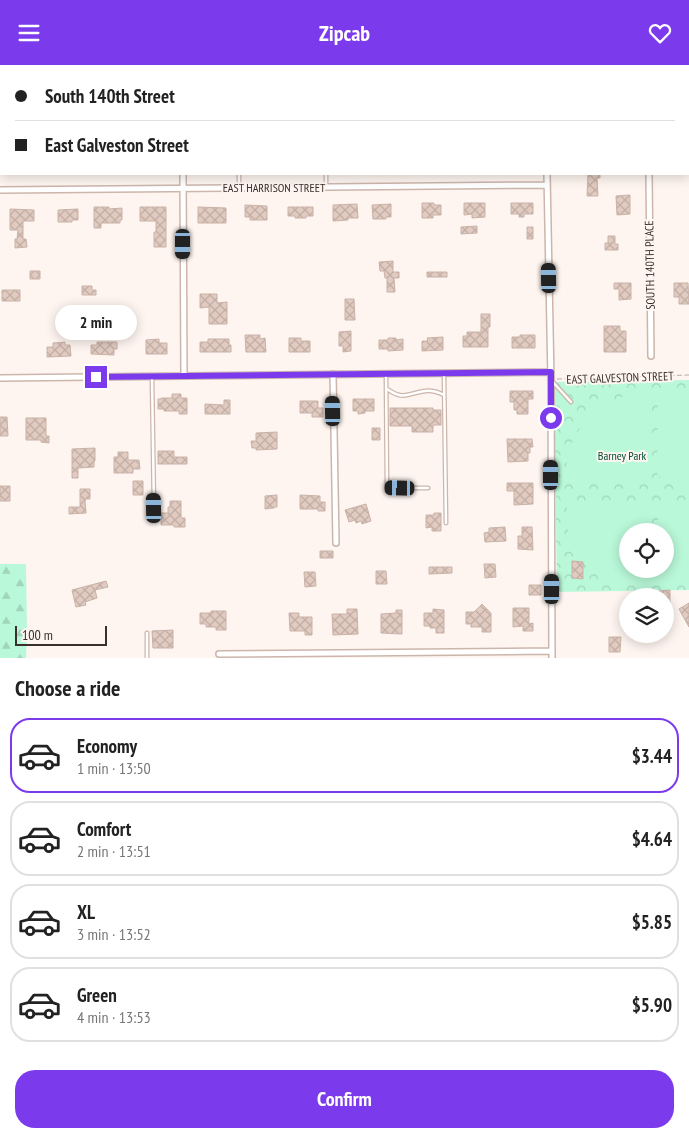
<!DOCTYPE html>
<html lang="en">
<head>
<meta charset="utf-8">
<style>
	:root { --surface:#fff; --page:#f2f2f2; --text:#222; --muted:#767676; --line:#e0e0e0; --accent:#7c3aed }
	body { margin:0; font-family:"PT Sans Narrow",sans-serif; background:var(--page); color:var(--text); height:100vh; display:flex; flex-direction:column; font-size:19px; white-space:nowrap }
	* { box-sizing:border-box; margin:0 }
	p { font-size:16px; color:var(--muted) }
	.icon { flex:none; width:28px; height:28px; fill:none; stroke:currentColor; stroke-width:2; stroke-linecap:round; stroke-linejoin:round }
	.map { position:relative; height:593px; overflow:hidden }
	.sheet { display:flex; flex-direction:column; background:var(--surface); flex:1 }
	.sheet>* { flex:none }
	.top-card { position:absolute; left:0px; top:0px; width:690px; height:110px; box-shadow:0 2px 12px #0003; display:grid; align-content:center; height:110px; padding:0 15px; background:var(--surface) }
	.controls { position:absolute; left:619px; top:458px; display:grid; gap:10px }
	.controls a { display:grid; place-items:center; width:55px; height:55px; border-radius:50%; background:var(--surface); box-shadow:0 2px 12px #0003; font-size:25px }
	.scale { position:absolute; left:15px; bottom:12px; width:92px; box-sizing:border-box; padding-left:5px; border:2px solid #39302c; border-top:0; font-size:14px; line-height:18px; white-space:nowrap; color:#39302c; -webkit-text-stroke:4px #fef5f0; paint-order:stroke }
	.end { position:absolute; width:22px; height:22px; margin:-11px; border:6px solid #7c3aed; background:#fff; box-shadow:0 0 0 2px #fff }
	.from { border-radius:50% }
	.bubble { position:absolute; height:35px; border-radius:18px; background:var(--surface); box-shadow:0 2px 12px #0003; font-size:16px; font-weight:700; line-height:35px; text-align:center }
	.car { position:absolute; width:15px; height:30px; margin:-15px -8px; border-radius:6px; box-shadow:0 0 4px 1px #0007; background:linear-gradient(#222 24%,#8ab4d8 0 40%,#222 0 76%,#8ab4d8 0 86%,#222 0) }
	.top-card b { display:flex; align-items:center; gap:18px; height:48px; font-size:19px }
	.top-card b+b { border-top:1px solid var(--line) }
	.top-card i { width:12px; height:12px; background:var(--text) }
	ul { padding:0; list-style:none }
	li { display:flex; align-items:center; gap:15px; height:75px; margin:0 10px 8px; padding:0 5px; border:2px solid var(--line); border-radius:20px }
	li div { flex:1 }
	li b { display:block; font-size:19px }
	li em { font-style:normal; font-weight:700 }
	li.current { border-color:var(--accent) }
	li>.icon { width:45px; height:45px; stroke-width:1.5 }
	h2 { padding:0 15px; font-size:22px; line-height:60px }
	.button { display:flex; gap:10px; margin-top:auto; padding:10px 15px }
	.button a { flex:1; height:58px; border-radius:20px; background:var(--accent); color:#fff; font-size:20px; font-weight:700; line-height:58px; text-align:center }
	header { display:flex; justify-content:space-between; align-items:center; height:65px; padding:0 15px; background:var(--accent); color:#fff; font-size:22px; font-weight:700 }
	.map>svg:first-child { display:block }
</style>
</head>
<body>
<header><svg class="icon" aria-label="menu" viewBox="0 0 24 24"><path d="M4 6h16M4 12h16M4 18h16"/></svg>Zipcab<svg class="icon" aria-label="heart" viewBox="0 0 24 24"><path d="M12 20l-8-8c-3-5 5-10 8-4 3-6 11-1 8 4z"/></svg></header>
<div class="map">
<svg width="689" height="593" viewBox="0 0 689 593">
	<defs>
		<pattern id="forest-firs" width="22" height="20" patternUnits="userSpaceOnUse" patternTransform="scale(1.25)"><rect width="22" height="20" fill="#b9f8d8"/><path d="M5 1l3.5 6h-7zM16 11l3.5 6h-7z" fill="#a0d5ba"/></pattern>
		<pattern id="park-crowns" width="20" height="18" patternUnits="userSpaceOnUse" patternTransform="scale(1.25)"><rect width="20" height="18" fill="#b9f8d8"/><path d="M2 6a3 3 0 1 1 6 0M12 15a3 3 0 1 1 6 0" fill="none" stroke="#a0d5ba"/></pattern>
		<pattern id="building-cross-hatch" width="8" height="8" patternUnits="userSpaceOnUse" patternTransform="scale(1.25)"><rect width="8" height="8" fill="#e1cac0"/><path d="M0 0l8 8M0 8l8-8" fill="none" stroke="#c2aea5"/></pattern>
	</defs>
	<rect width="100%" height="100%" fill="#fef5f0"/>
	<path fill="url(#forest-firs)" d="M0 499H26L27 568 26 593H0Z"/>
	<path fill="url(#park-crowns)" fill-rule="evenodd" d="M689 315V525L557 527 554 317ZM628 466H665V504H628Z"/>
	<path fill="#b9f8d8" d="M636 329H649L650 409 647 413H567C567 407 566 400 567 394 572 367 592 343 617 334 623 331 630 331 636 329Z
		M658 329H677L689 333V413L662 414 657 409Z
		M567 437H645L651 441V466H628V504H652V520C645 520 636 521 629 520 600 515 572 491 567 461 566 453 567 445 567 437Z
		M662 437H689V517L678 520H659V504H665V466H658V441Z"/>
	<path fill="url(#building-cross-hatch)" stroke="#c9b2a8" d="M588 109H600V113H597L598 131H587Z
		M630 130V149L617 150 616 131Z
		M422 138H434V140H441V150H433V153H422Z
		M464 138H485V152L472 153V149L464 150Z
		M511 138H533V149H524V152H519V149H511Z
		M357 139 358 153H348V155L333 156V140Z
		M391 139V152H386V154H373L372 140Z
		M245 140 267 141V155H250V152H245Z
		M94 142H109V144L122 143V155H120V158H101V163H94Z
		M140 142H166V182H154V167H156V156H140Z
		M198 142 226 143V158H198Z
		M288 142H313V151H306V153H295V151H288Z
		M10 144 34 145V156H23V174H26L27 182 15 183V174H17L18 165H10Z
		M78 144V155H72V157H58V145Z
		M477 161V168L461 169V162Z
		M527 162H533V174H527Z
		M608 171H615V179H618V185H605V178H608Z
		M393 196V207H399V213H394L395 227H387V213H385L384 206H380L379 197Z
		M30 206H40V214H30Z
		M427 207H447V212H427Z
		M614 218H631V234L619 235V224H614Z
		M674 218H688L689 239H679V232H674Z
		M82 221H92V225H96V230H82Z
		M2 225H20V236H2Z
		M200 229H217V238L227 237V259H209V242L200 243Z
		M345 234H354L355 255H345Z
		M481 249H490V262H488V282H463V271H467V267H481Z
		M604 261H620V266H626V287H604Z
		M351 266V286L343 287V281H339V267Z
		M245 270H260V274L265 273 266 287H246Z
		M520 270H535V283H512V272H520Z
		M443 272V285L422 286V276H428L427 273Z
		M289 273H301V276H310V287H289Z
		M388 273H396V275L403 274V285L388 286V284H379V275H388Z
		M159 274V278H167V289H146V275Z
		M208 274H229V280H231V287H200V277H208Z
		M65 277V280H70L71 291 47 292V282H53V278Z
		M97 277H117V284H114V290L91 289V280H97Z
		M510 326H533V334H528V349H517V345H514V337H510Z
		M172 329H181V333H187V349H179V346H164V344H158V334H161V333H172Z
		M353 334H374V346H365V348L358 349V346H353Z
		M224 335H230V349H205V339L224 340Z
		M300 336H318V343H323V352H312V348H300Z
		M390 343H433V345H441V360H433V367H412V361H390Z
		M0 352H7L8 371H0Z
		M26 353H46V371H49V378L41 377V375H26Z
		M372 363H380V375H372Z
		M277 367V384L256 385V383H252L251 376H256V368Z
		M507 374H532L533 382H530V388H528V396L508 397Z
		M95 383V396H94V402L78 403V413H72V384Z
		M158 386H174V392H187V399H158Z
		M118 387H128V395H139L140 404H133V408H114V392H118Z
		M133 416H143V430H133Z
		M507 418H533V439L514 440V426H507Z
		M0 421H10V436H0Z
		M80 424H90V434H85L86 448 69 449V442H80Z
		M277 430V442H274V443L265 444V431Z
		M300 430 320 431V437H325V446H318V444H300Z
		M170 436H181V453H185V462H174V460H161V448H168V442H170Z
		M366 439 371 456 362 459 361 456 356 458 355 455 349 457 345 445Z
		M434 448H441V466H432V462L426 463V450H434Z
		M505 462 506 476 485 477 484 468 489 467V463Z
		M522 462H532L533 485 518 484V471H522Z
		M320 486H333V493H320Z
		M572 496 583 497V514L572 513Z
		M484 499H495L496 512 485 513Z
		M429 502H452V508L429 509Z
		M376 506H386L387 519H376Z
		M304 507H315L316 521 305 522Z
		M106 516 108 522 95 525 97 533 85 537 86 540 76 542 72 525Z
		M529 520H541V530H529Z
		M670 525V541H665V531H659V526Z
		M689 538V562L679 544Z
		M482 539 491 548V567H482V562H471V559H466V547H474Z
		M513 543H529V559L533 558V566H523V561L513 562Z
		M347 544H357L358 569 333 570 332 549H347Z
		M433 544 444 545V568H436V563H430V561H424V548H433Z
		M396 545H402V569L381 568V549L396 548Z
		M211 546H226V565H216V562H206V559H200V548H211Z
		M289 548H299V552H312V570H305V566H290Z
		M173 565V583H153L152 566Z
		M609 572H621L620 587H609Z"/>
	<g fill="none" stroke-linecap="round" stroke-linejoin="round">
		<g stroke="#ccb6ab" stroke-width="5">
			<path id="service" d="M326 109V121
				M239 123V109
				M386 310 387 423H428
				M444 310 446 458
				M152 313 154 443
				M552 316 571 337
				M387 324C404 336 408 328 425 326 432 325 438 327 444 330
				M147 568V593"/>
		</g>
		<g stroke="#ccb6ab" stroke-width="8">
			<path id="minor" d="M181 0V1
				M546 0V1
				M648 0V1
				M183 109 184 311
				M547 109 551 315 552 593
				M649 109 651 291
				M0 125 547 120
				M333 309 336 478
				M0 313 551 307
				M219 589 552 586"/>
		</g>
		<path stroke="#b6ada9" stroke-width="1" stroke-dasharray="5 2.5" stroke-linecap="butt" d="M557 314 689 310"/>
		<use href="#service" stroke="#fff" stroke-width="2.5"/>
		<use href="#minor" stroke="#fff" stroke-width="5"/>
	</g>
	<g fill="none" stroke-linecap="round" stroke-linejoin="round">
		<path stroke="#7c3aed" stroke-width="6" d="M96 312 551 307V353"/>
	</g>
	<g text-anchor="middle" stroke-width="4" stroke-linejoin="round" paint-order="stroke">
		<g font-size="12" fill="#39302c" stroke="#fef5f0">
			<text x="274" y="127">EAST HARRISON STREET</text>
			<text transform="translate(650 200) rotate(-91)" y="4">SOUTH 140TH PLACE</text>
			<text transform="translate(620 313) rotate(-2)" y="4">EAST GALVESTON STREET</text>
		</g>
		<g font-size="12" fill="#004d33" stroke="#fef5f0">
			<text x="622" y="395">Barney Park</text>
		</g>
	</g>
</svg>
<div class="controls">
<a><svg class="icon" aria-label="locate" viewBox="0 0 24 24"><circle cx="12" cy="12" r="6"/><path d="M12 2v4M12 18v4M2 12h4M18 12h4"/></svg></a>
<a><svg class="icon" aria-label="layers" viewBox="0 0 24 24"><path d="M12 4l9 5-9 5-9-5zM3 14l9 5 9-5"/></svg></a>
</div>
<div class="scale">100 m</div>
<i class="end from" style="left:551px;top:353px"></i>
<i class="end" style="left:96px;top:312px"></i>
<div class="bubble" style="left:55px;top:240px;width:82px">2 min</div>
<i class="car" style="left:183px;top:179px;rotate:180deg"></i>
<i class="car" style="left:549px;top:213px;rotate:359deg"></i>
<i class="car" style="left:333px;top:346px;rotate:359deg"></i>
<i class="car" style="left:551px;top:410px;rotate:0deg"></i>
<i class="car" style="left:400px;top:423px;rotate:271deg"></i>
<i class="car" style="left:154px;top:443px;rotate:359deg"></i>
<i class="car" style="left:552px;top:524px;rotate:0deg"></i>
<div class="top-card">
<b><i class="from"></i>South 140th Street</b>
<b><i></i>East Galveston Street</b>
</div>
</div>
<section class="sheet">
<h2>Choose a ride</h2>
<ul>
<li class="current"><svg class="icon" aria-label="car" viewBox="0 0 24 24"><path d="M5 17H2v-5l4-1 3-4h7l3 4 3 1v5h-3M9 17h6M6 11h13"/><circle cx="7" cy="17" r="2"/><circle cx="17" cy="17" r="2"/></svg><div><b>Economy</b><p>1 min · 13:50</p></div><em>$3.44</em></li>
<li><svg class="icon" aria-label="car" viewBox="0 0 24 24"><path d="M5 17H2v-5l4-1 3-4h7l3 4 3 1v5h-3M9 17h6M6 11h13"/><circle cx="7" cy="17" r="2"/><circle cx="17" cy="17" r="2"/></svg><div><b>Comfort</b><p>2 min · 13:51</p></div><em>$4.64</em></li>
<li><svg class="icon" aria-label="car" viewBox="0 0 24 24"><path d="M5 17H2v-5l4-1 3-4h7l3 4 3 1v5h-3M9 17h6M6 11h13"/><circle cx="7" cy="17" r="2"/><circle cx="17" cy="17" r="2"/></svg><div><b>XL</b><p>3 min · 13:52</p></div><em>$5.85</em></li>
<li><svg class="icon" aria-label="car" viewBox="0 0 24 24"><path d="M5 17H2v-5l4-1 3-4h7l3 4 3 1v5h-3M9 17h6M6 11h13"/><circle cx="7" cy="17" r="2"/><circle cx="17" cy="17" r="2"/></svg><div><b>Green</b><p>4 min · 13:53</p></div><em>$5.90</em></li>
</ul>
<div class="button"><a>Confirm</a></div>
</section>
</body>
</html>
